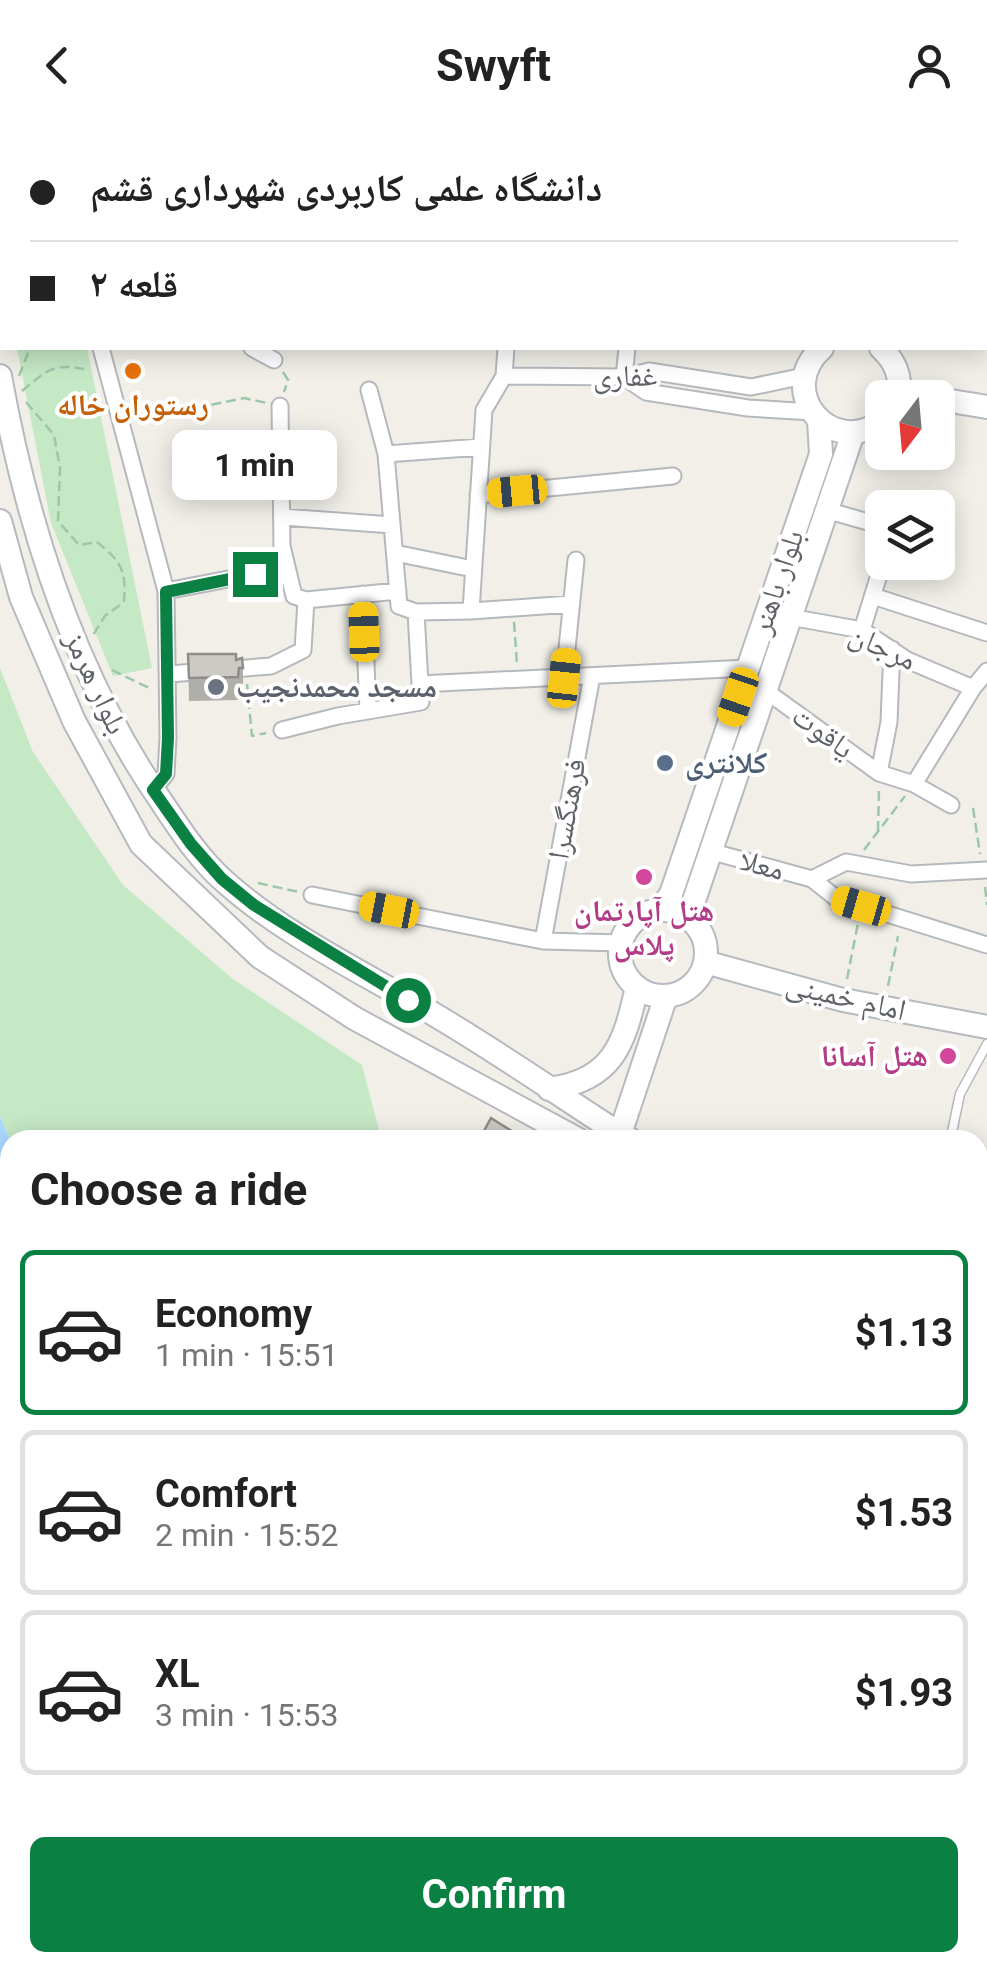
<!DOCTYPE html>
<html lang="en">
<head>
<meta charset="utf-8">
<style>
	:root { --surface:#fff; --page:#f2f2f2; --text:#222; --muted:#767676; --line:#e0e0e0; --accent:#0b8043 }
	body { margin:0; font-family:Roboto,"Noto Naskh Arabic",sans-serif; background:var(--page); color:var(--text); height:100vh; display:flex; flex-direction:column; font-size:38px; white-space:nowrap }
	* { box-sizing:border-box; margin:0 }
	p { font-size:32px; color:var(--muted) }
	.icon { flex:none; width:55px; height:55px; fill:none; stroke:currentColor; stroke-width:2; stroke-linecap:round; stroke-linejoin:round }
	.map { position:relative; flex:1; overflow:hidden }
	.details { position:absolute; left:0px; top:1000px; width:988px; height:842px; display:flex; flex-direction:column; background:var(--surface); border-radius:30px 30px 0 0; box-shadow:0 5px 25px #0003 }
	.details>* { flex:none }
	.hud { position:absolute; left:0px; top:0px; width:988px; height:220px; box-shadow:0 5px 25px #0003; display:grid; align-content:center; height:220px; padding:0 30px; background:var(--surface) }
	.needle { width:65px; rotate:196deg }
	.tools { position:absolute; left:865px; top:250px; display:grid; gap:20px }
	.tools a { display:grid; place-items:center; width:90px; height:90px; border-radius:15px; background:var(--surface); box-shadow:0 5px 25px #0003; font-size:50px }
	.end { position:absolute; width:45px; height:45px; margin:-22px; border:12px solid #0b8043; background:#fff; box-shadow:0 0 0 5px #fff }
	.from { border-radius:50% }
	.bubble { position:absolute; height:70px; border-radius:15px; background:var(--surface); box-shadow:0 5px 25px #0003; font-size:32px; font-weight:700; line-height:70px; text-align:center }
	.car { position:absolute; width:30px; height:60px; margin:-30px -15px; border-radius:12px; box-shadow:0 0 8px 2px #0007; background:linear-gradient(#f5c518 24%,#345 0 40%,#f5c518 0 76%,#345 0 86%,#f5c518 0) }
	.hud b { display:flex; align-items:center; gap:35px; height:95px; font-size:38px }
	.hud b+b { border-top:2px solid var(--line) }
	.hud i { width:25px; height:25px; background:var(--text) }
	ul { padding:0; list-style:none }
	li { display:flex; align-items:center; gap:30px; height:165px; margin:0 20px 15px; padding:0 10px; border:5px solid var(--line); border-radius:15px }
	li div { flex:1 }
	li b { display:block; font-size:38px }
	li em { font-style:normal; font-weight:700 }
	li.on { border-color:var(--accent) }
	li>.icon { width:90px; height:90px; stroke-width:1.5 }
	h2 { padding:0 30px; font-size:45px; line-height:120px }
	.action { display:flex; gap:20px; margin-top:auto; padding:20px 30px }
	.action a { flex:1; height:115px; border-radius:15px; background:var(--accent); color:#fff; font-size:40px; font-weight:700; line-height:115px; text-align:center }
	header { display:flex; justify-content:space-between; align-items:center; height:130px; padding:0 30px; background:var(--surface); font-size:45px; font-weight:700 }
	.map>svg:first-child { display:block }
</style>
</head>
<body>
<header><svg class="icon" aria-label="back" viewBox="0 0 24 24"><path d="M15 5l-7 7 7 7"/></svg>Swyft<svg class="icon" aria-label="person" viewBox="0 0 24 24"><circle cx="12" cy="8" r="4"/><path d="M4 21q1-7 8-7t8 7"/></svg></header>
<div class="map">
<svg width="987" height="1841" viewBox="0 0 987 1841">
	<rect width="100%" height="100%" fill="#f1efe8"/>
	<path fill="#c5e8c5" d="M17 218H87L152 538 113 546 51 393Z
		M0 538 33 622 123 755 233 849 362 935 379 1000 373 1010 10 1011 0 986Z"/>
	<path fill="#aadaff" d="M0 986 10 1011V1832H662L664 1841H0Z
		M744 1832H948L960 1841H743Z"/>
	<g fill="none" stroke-linecap="round" stroke-linejoin="round">
		<path stroke="#4174aa" stroke-width="2.5" stroke-dasharray="12 10" stroke-linecap="butt" d="M0 1586 10 1602
			M158 1832 163 1841"/>
		<g stroke="#b5b8bc" stroke-width="11">
			<path id="lane" d="M947 1010 952 1002 960 964 987 914
				M978 1081 987 1056
				M978 1116 985 1126"/>
		</g>
		<g stroke="#b5b8bc" stroke-width="19">
			<path id="street" d="M487 0 488 2
				M616 0V2
				M744 0V2
				M114 2 116 0
				M359 2V0
				M638 2H721
				M985 67H987
				M985 120H987
				M101 218 166 461 168 608 166 644 153 660
				M252 218 274 230
				M504 246 624 247 649 241 751 257 804 246
				M624 247 646 262 748 278 812 282
				M624 247 627 218
				M369 260 386 324 399 476 416 482 471 481 484 280 504 246 506 218
				M280 276 282 416 294 466 306 470 398 461
				M386 324 481 317
				M478 365 673 346
				M826 380 882 396
				M283 387 392 395
				M395 423 473 439
				M166 461 285 438
				M363 464 368 581
				M873 466 987 503
				M471 481 571 474
				M790 487 862 500 907 530 973 558
				M862 500 883 432
				M169 544 271 536 303 520 306 470
				M564 548 576 430
				M420 554 748 538
				M766 561 879 643 914 654 951 675
				M282 600 338 586 421 572 416 482
				M879 643 889 592 892 519
				M914 654 973 558 987 541
				M713 722 812 749 836 768 987 815
				M812 749 846 732 911 744 987 740
				M312 765 543 811 621 813
				M543 811 592 546
				M978 1385 987 1371
				M978 1485 987 1490"/>
		</g>
		<g stroke="#b6babf" stroke-width="26">
			<path id="secondary" d="M911 2 912 0
				M937 2 938 0
				M822 218C774 261 831 329 882 291
				M881 218C896 232 902 247 898 268
				M0 246C27 396 75 548 163 674 181 701 200 730 224 751 284 805 366 844 435 885 498 922 559 965 620 1004
				M938 269 987 277
				M0 391 21 467 74 591 141 714 260 827 354 888 579 1010
				M659 780 671 764 821 324 819 290
				M620 823a43 43 0 1 1 86 0a43 43 0 1 1-86 0Z
				M688 788 853 303
				M705 832 843 870 987 897
				M549 959C613 950 624 915 637 857
				M631 1010 620 1004 666 866
				M978 1202 987 1208
				M978 1231 987 1237"/>
		</g>
		<path stroke="#9cc7a9" stroke-width="2.5" stroke-dasharray="10 5" stroke-linecap="butt" d="M47 2 51 0
			M0 16V23
			M0 110 2 117
			M283 242 288 250 284 262
			M19 246 30 218
			M22 261C48 240 52 232 89 240
			M26 272 54 305 60 338 58 391 79 415 97 412C122 432 126 440 124 472L105 486 93 505
			M138 290 244 268 267 273
			M514 492 517 534
			M112 540 149 558
			M247 554 252 606 266 603
			M973 678 980 724
			M878 701 879 659
			M864 720 905 666
			M258 753 299 762
			M985 757 987 775
			M847 849 858 793
			M888 856 898 806
			M978 1521 987 1506
			M978 1831 987 1838
			M903 1841 905 1832"/>
		<use href="#lane" stroke="#fff" stroke-width="8"/>
		<use href="#street" stroke="#fff" stroke-width="15"/>
		<use href="#secondary" stroke="#fff" stroke-width="22"/>
	</g>
	<path fill="#afaea9" d="M985 0H987V62L985 61Z
		M188 524 236 530 243 538V561H239L238 570 189 571Z"/>
	<path fill="#8f8d8a" d="M987 1638V1669L978 1682V1652Z"/>
	<path fill="#cccac5" stroke="#8f8d8a" stroke-width="2.5" d="M812 0H882V2H811Z
		M985 0H987V31H985Z
		M188 524H236V530L242 528 243 538H239L238 547 189 548Z
		M491 988 526 1010H479Z
		M978 1510 987 1517V1638L978 1652Z"/>
	<g fill="none" stroke-linecap="round" stroke-linejoin="round">
		<path stroke="#0b8043" stroke-width="12" d="M255 444 166 462 168 608 166 644 153 660 191 714 222 749 254 775 408 870"/>
	</g>
	<circle fill="#e8710a" stroke="#fff" stroke-width="4" cx="133" cy="241" r="10"/>
	<circle fill="#6b7280" stroke="#fff" stroke-width="4" cx="216" cy="557" r="10"/>
	<circle fill="#5c6f8a" stroke="#fff" stroke-width="4" cx="665" cy="633" r="10"/>
	<g fill="#d1479c" stroke="#fff" stroke-width="4">
		<circle cx="644" cy="747" r="10"/>
		<circle cx="948" cy="926" r="10"/>
	</g>
	<g text-anchor="middle" stroke-width="8" stroke-linejoin="round" paint-order="stroke">
		<g font-size="30" fill="#5f6368" stroke="#fff">
			<text transform="translate(625 246) rotate(-1)" y="10">غفاری</text>
			<text transform="translate(777 452) rotate(-71)" y="10">بلوار باهنر</text>
			<text transform="translate(883 517) rotate(25)" y="10">مرجان</text>
			<text transform="translate(96 553) rotate(65)" y="10">بلوار هرمز</text>
			<text transform="translate(823 602) rotate(36)" y="10">یاقوت</text>
			<text transform="translate(567 679) rotate(-80)" y="10">فرهنگسرا</text>
			<text transform="translate(762 735) rotate(15)" y="10">معلا</text>
			<text transform="translate(846 867) rotate(13)" y="10">امام خمینی</text>
		</g>
		<g font-size="30" font-weight="bold" fill="#c56008" stroke="#fff">
			<text x="133" y="285">رستوران خاله</text>
		</g>
		<g font-size="30" font-weight="bold" fill="#5b616d" stroke="#fff" text-anchor="start">
			<text x="236" y="567">مسجد محمدنجیب</text>
		</g>
		<g font-size="30" font-weight="bold" fill="#4e5e75" stroke="#fff" text-anchor="start">
			<text x="685" y="643">کلانتری</text>
		</g>
		<g font-size="30" font-weight="bold" fill="#b23c85" stroke="#fff">
			<text x="644" y="791">هتل آپارتمان<tspan x="644" dy="34">پلاس</tspan></text>
			<text x="928" y="936" text-anchor="end">هتل آسانا</text>
		</g>
	</g>
</svg>
<div class="tools">
<a><svg class="needle" viewBox="-14 -14 28 28"><path d="M0-13l5 13h-10z" fill="#e53935"/><path d="M0 13l5-13h-10z" fill="#767676"/></svg></a>
<a><svg class="icon" aria-label="layers" viewBox="0 0 24 24"><path d="M12 4l9 5-9 5-9-5zM3 14l9 5 9-5"/></svg></a>
</div>
<i class="end from" style="left:408px;top:870px"></i>
<i class="end" style="left:255px;top:444px"></i>
<div class="bubble" style="left:172px;top:300px;width:165px">1 min</div>
<i class="car" style="left:517px;top:361px;rotate:265deg"></i>
<i class="car" style="left:364px;top:502px;rotate:358deg"></i>
<i class="car" style="left:564px;top:548px;rotate:6deg"></i>
<i class="car" style="left:738px;top:567px;rotate:199deg"></i>
<i class="car" style="left:861px;top:776px;rotate:286deg"></i>
<i class="car" style="left:389px;top:780px;rotate:281deg"></i>
<div class="hud">
<b><i class="from"></i>دانشگاه علمی کاربردی شهرداری قشم</b>
<b><i></i>قلعه ۲</b>
</div>
<section class="details">
<h2>Choose a ride</h2>
<ul>
<li class="on"><svg class="icon" aria-label="car" viewBox="0 0 24 24"><path d="M5 17H2v-5l4-1 3-4h7l3 4 3 1v5h-3M9 17h6M6 11h13"/><circle cx="7" cy="17" r="2"/><circle cx="17" cy="17" r="2"/></svg><div><b>Economy</b><p>1 min · 15:51</p></div><em>$1.13</em></li>
<li><svg class="icon" aria-label="car" viewBox="0 0 24 24"><path d="M5 17H2v-5l4-1 3-4h7l3 4 3 1v5h-3M9 17h6M6 11h13"/><circle cx="7" cy="17" r="2"/><circle cx="17" cy="17" r="2"/></svg><div><b>Comfort</b><p>2 min · 15:52</p></div><em>$1.53</em></li>
<li><svg class="icon" aria-label="car" viewBox="0 0 24 24"><path d="M5 17H2v-5l4-1 3-4h7l3 4 3 1v5h-3M9 17h6M6 11h13"/><circle cx="7" cy="17" r="2"/><circle cx="17" cy="17" r="2"/></svg><div><b>XL</b><p>3 min · 15:53</p></div><em>$1.93</em></li>
</ul>
<div class="action"><a>Confirm</a></div>
</section>
</div>
</body>
</html>
